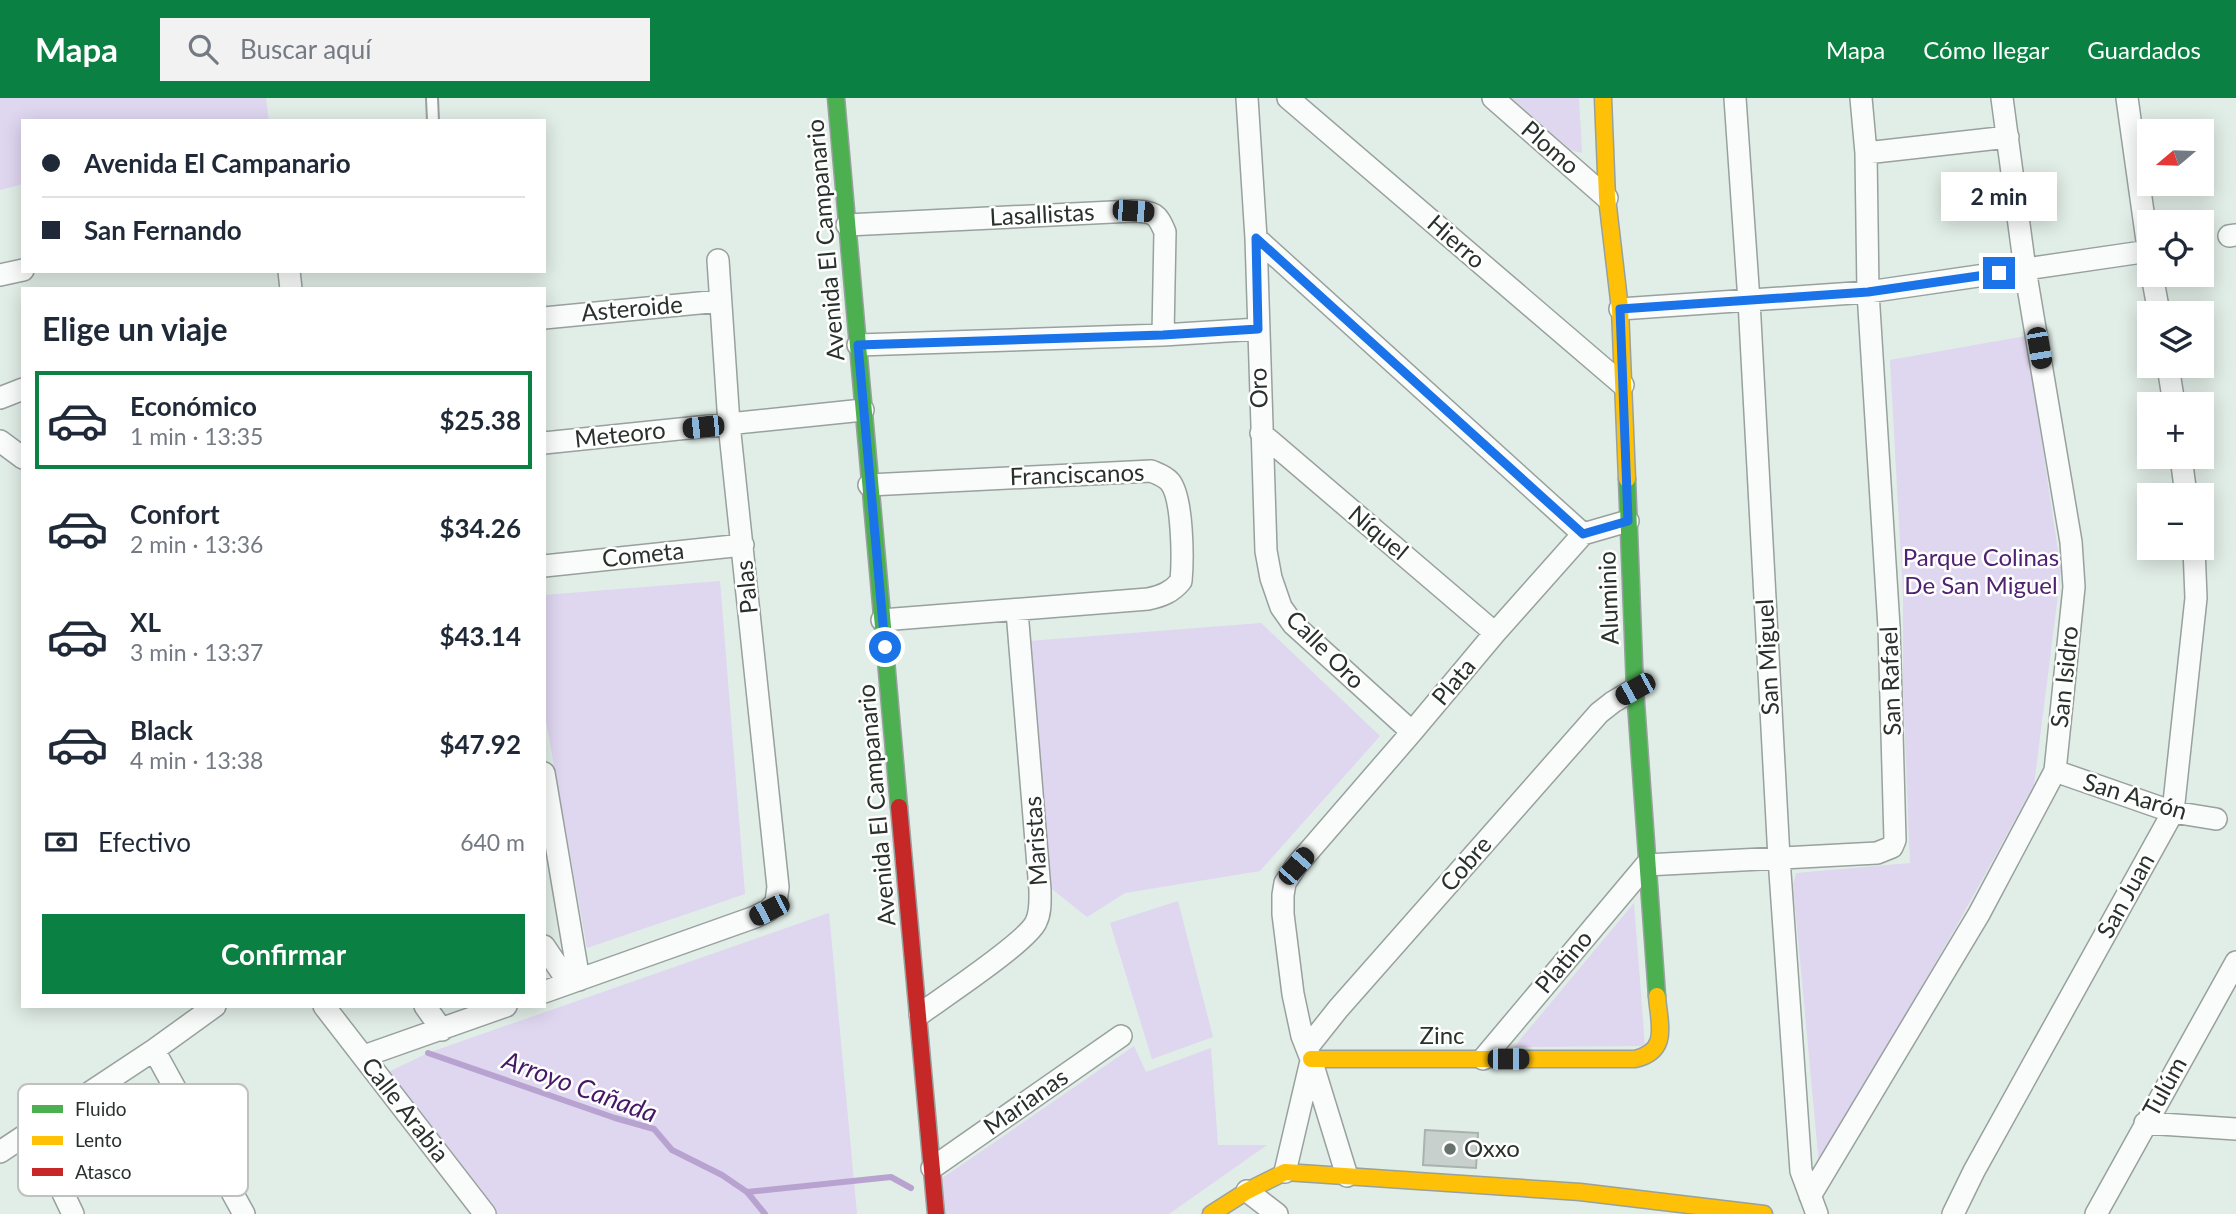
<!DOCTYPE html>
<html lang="es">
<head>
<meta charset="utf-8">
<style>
	:root { --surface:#fff; --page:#f2f2f3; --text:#1f2937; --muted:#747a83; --line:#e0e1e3; --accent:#0b8043 }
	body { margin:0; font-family:Lato,sans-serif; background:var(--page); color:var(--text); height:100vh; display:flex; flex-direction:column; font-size:26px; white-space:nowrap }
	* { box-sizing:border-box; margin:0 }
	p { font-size:23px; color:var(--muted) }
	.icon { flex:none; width:38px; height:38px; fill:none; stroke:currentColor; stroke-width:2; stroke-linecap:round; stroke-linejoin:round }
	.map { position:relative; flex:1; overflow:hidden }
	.panel { position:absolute; left:21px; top:189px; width:525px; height:721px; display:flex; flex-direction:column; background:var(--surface); border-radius:0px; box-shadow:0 4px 18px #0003 }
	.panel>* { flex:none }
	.guide { position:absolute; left:21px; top:21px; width:525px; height:154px; border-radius:0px; box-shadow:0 4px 18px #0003; display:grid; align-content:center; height:154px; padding:0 21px; background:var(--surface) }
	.needle { width:46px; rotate:251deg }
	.fabs { position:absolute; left:2137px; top:21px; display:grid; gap:14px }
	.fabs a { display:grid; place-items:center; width:77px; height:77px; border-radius:0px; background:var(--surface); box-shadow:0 4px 18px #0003; font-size:35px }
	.end { position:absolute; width:32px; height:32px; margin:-16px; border:9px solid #1a73e8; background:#fff; box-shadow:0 0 0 4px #fff }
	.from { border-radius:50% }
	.bubble { position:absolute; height:49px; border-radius:0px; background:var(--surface); box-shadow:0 4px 18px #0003; font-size:23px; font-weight:700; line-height:49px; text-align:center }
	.car { position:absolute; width:21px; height:42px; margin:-21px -10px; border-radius:9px; box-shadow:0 0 5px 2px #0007; background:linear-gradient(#222 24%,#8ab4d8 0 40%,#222 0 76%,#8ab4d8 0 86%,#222 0) }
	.guide b { display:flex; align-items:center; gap:24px; height:66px; font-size:26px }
	.guide b+b { border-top:2px solid var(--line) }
	.guide i { width:18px; height:18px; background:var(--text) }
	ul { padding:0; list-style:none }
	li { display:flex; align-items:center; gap:21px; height:98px; margin:0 14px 10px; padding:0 7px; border:4px solid transparent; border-radius:0px }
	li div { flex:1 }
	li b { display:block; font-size:26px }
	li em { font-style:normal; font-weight:700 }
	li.current { border-color:var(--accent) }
	li>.icon { width:63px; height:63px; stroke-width:1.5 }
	h2 { padding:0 21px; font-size:32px; line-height:84px }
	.pay { display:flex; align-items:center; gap:18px; height:77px; padding:0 21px; font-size:26px }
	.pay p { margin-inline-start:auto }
	.cta { display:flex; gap:14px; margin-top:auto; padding:14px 21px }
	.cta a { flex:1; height:80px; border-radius:0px; background:var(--accent); color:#fff; font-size:28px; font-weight:700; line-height:80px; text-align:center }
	header { display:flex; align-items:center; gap:42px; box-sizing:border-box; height:98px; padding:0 35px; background:var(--accent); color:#fff }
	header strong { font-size:33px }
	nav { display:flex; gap:38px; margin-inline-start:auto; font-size:24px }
	.search { width:490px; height:63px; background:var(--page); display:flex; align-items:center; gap:18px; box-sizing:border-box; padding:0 24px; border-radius:0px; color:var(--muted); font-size:26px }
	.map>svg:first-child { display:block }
</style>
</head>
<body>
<header>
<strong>Mapa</strong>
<div class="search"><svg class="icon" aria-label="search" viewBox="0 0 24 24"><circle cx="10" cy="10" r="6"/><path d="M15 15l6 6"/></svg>Buscar aquí</div>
<nav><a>Mapa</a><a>Cómo llegar</a><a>Guardados</a></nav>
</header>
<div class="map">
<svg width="2236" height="1116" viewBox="0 0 2236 1116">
	<rect width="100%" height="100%" fill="#e1ede7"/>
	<path fill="#dfd6f0" d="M0 0H266L269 23H23V86L0 92Z
		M1511 0H1579L1582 55 1571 52Z
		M2026 238 2061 473 2034 687 1956 829 1819 1066 1793 787 1796 775 1910 765 1903 591V498L1890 262Z
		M720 483 745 796 587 850 544 612V497Z
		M1261 525 1380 638 1260 773 1125 795 1087 819 1047 787 1029 543Z
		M1178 803 1213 939 1152 961 1110 825Z
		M1634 805 1645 948 1514 949Z
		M829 815 857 1116H490L380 978 428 955Z
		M1134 948 1146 974 1211 950 1218 1047H1267L1169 1116H944L941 1081Z"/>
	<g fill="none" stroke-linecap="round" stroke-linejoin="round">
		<path stroke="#b8a3d0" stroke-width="6" d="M428 955 615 1020 654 1031 672 1052 722 1077 747 1094 765 1116
			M747 1094 891 1079 911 1090"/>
	</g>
	<path fill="#c7d0cc" stroke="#a9b2ae" stroke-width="2" d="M1425 1032 1478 1035 1476 1070 1423 1067Z"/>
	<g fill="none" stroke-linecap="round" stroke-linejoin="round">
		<g stroke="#98a19d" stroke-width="14">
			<path id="lane" d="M432 0 433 23"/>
		</g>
		<g stroke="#98a19d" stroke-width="24">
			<path id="street" d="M1247 0 1256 140 1266 453 1271 480 1281 509 1293 526 1412 634
				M1288 0 1623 287
				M1493 0 1607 100
				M1735 0 1749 203 1779 760 1801 1073 1817 1116
				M2127 0 2149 157
				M1866 55 2008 39
				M847 127 1133 113C1154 114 1157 115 1165 134L1163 237
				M2229 138 2236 137
				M1256 140 1583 436
				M289 173 291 191
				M0 177 23 172
				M2152 177 2159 215
				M1620 211 1868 194 2149 153
				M544 220 720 203
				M858 247 1163 237 1258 231
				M2168 268 2174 306
				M0 300 23 291
				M1261 335 1495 535
				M0 343 23 360
				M544 345 863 312
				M2181 359 2186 397
				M869 387 1151 373C1158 376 1165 378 1170 384 1183 400 1183 462 1181 483 1172 494 1162 498 1148 501L882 522
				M544 468 743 447
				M2055 673 2173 714 2216 721
				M544 675 579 882
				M544 848 569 885
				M544 894 755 819 769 812 776 804 778 789 729 326 718 162
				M324 908 485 1116
				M425 908 442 932
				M920 916C942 900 1027 844 1036 824 1041 814 1040 803 1040 792L1017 513
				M1307 950 1338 911 1599 615 1613 604 1635 591
				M154 952 244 1116
				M364 958 506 908
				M1483 961 1646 767 1877 755 1892 749 1895 742 1889 529 1868 194 1866 55 1861 0
				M2145 1025 2236 1031
				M33 1032 73 1116
				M0 1054 154 952 215 908
				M932 1070 1121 938
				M1285 1074 1311 963
				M1347 1078 1311 961 1302 938 1293 896 1283 816V797L1285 785 1296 768 1412 634 1495 535 1583 436 1628 423
				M1247 1093 1277 1116
				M1810 1098 1979 816 2055 673 2074 489 2071 444 2025 171 2002 0
				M1953 1116 1974 1073 2173 714 2196 500 2194 450
				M2096 1116 2236 864"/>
		</g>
		<g stroke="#98a19d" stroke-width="19">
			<path id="fast" d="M836 0 899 709
				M1627 381 1635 591 1657 898"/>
		</g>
		<g stroke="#98a19d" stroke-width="19">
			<path id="slow" d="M1603 0 1607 100 1620 211 1627 381
				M1311 961H1635C1670 953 1659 926 1657 898
				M1211 1116 1247 1093 1285 1074 1580 1094 1764 1116"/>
		</g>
		<g stroke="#98a19d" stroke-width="19">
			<path id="jam" d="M899 709 936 1116"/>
		</g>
		<use href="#lane" stroke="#fafcfb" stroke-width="10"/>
		<use href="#street" stroke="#fafcfb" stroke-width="21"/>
		<use href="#fast" stroke="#4caf50" stroke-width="16"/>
		<use href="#slow" stroke="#ffc107" stroke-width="16"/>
		<use href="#jam" stroke="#c62828" stroke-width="16"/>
	</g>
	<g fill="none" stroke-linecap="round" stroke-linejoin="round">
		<path stroke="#1a73e8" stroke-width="9" d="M885 549 858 247 1163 237 1258 231 1256 140 1583 436 1628 423 1620 211 1868 194 1999 175"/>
	</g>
	<circle fill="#69736e" stroke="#fff" stroke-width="2.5" cx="1450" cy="1051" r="7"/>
	<g text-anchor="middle" stroke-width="5" stroke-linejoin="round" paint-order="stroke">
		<g font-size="24" fill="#29312d" stroke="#fff">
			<text transform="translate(1550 50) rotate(41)" y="8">Plomo</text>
			<text transform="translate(1042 117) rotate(-3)" y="8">Lasallistas</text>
			<text transform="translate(826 142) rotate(-95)" y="8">Avenida El Campanario</text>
			<text transform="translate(1456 144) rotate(41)" y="8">Hierro</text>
			<text transform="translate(632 211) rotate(-5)" y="8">Asteroide</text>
			<text transform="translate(1259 290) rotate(-92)" y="8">Oro</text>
			<text transform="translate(620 337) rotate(-6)" y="8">Meteoro</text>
			<text transform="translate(1077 377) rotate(-2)" y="8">Franciscanos</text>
			<text transform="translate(1378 435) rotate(40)" y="8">Níquel</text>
			<text transform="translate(643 457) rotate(-6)" y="8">Cometa</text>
			<text transform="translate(747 489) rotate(-96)" y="8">Palas</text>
			<text transform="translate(1609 500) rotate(-92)" y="8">Aluminio</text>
			<text transform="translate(1325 552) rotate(45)" y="8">Calle Oro</text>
			<text transform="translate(1768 559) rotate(-93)" y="8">San Miguel</text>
			<text transform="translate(2065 579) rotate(-84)" y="8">San Isidro</text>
			<text transform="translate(1891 583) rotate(-92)" y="8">San Rafael</text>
			<text transform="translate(1454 584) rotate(-50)" y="8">Plata</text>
			<text transform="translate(2135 699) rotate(17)" y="8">San Aarón</text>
			<text transform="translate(877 707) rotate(-95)" y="8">Avenida El Campanario</text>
			<text transform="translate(1036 743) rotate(-94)" y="8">Maristas</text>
			<text transform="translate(1466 766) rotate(-49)" y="8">Cobre</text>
			<text transform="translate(2126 798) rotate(-61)" y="8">San Juan</text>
			<text transform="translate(1564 864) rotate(-50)" y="8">Platino</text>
			<text x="1442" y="946">Zinc</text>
			<text transform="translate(2165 989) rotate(-61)" y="8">Tulúm</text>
			<text transform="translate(1026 1004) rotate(-35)" y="8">Marianas</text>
			<text transform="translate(405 1012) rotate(52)" y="8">Calle Arabia</text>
		</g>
		<g font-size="24" fill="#4f2170" stroke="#fff">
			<text x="1981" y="468">Parque Colinas<tspan x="1981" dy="28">De San Miguel</tspan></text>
		</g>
		<g font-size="24" fill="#29312d" stroke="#fff" text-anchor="start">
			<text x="1464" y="1059">Oxxo</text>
		</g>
		<g font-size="26" font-style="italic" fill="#461766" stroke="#fff">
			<text transform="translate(580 989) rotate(20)" y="9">Arroyo Cañada</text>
		</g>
	</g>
	<rect x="18" y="986" width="230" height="112" rx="10" fill="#fff" stroke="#bfc1c0" stroke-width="2"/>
	<rect x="32" y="1007" width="31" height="8" fill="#4caf50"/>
	<rect x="32" y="1038" width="31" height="9" fill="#ffc107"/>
	<rect x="32" y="1070" width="31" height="8" fill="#c62828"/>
	<g font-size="19" fill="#29312d">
		<text x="75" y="1018">Fluido</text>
		<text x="75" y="1049">Lento</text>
		<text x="75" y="1081">Atasco</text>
	</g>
</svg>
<div class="fabs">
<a><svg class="needle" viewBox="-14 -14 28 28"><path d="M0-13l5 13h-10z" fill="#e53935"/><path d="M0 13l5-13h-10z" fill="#747a83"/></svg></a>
<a><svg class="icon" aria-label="locate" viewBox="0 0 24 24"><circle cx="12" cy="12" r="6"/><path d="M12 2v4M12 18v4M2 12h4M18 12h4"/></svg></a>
<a><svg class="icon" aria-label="layers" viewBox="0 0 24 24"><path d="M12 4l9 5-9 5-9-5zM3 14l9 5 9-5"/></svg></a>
<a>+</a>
<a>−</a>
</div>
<i class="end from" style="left:885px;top:549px"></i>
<i class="end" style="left:1999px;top:175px"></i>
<div class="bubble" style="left:1941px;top:74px;width:116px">2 min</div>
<i class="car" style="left:1133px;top:113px;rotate:94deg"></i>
<i class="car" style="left:2039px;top:250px;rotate:170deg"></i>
<i class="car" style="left:703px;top:329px;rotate:264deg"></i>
<i class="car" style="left:1635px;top:591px;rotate:241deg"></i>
<i class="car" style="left:1296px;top:768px;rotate:41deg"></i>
<i class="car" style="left:769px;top:812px;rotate:243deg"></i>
<i class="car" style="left:1508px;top:961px;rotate:90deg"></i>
<div class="guide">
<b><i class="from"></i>Avenida El Campanario</b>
<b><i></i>San Fernando</b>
</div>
<section class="panel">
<h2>Elige un viaje</h2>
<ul>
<li class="current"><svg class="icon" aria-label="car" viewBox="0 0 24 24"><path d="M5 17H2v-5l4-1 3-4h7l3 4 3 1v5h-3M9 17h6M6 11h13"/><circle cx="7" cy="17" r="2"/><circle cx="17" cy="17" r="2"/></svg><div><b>Económico</b><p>1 min · 13:35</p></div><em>$25.38</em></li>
<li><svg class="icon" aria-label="car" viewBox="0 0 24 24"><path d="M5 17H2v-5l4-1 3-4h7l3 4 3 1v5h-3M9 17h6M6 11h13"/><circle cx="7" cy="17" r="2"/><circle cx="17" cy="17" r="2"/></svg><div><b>Confort</b><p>2 min · 13:36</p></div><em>$34.26</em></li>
<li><svg class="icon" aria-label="car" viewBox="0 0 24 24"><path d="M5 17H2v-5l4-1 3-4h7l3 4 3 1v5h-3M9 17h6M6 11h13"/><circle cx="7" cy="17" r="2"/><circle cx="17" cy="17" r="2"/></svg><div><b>XL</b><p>3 min · 13:37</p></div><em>$43.14</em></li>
<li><svg class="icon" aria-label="car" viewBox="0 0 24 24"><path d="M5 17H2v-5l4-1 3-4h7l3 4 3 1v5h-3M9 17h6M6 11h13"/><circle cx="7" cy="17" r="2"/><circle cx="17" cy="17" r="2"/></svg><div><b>Black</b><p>4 min · 13:38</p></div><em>$47.92</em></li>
</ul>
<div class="pay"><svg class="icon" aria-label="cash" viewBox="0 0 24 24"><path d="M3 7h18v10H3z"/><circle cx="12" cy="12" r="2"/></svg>Efectivo<p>640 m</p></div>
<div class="cta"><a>Confirmar</a></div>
</section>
</div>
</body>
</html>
